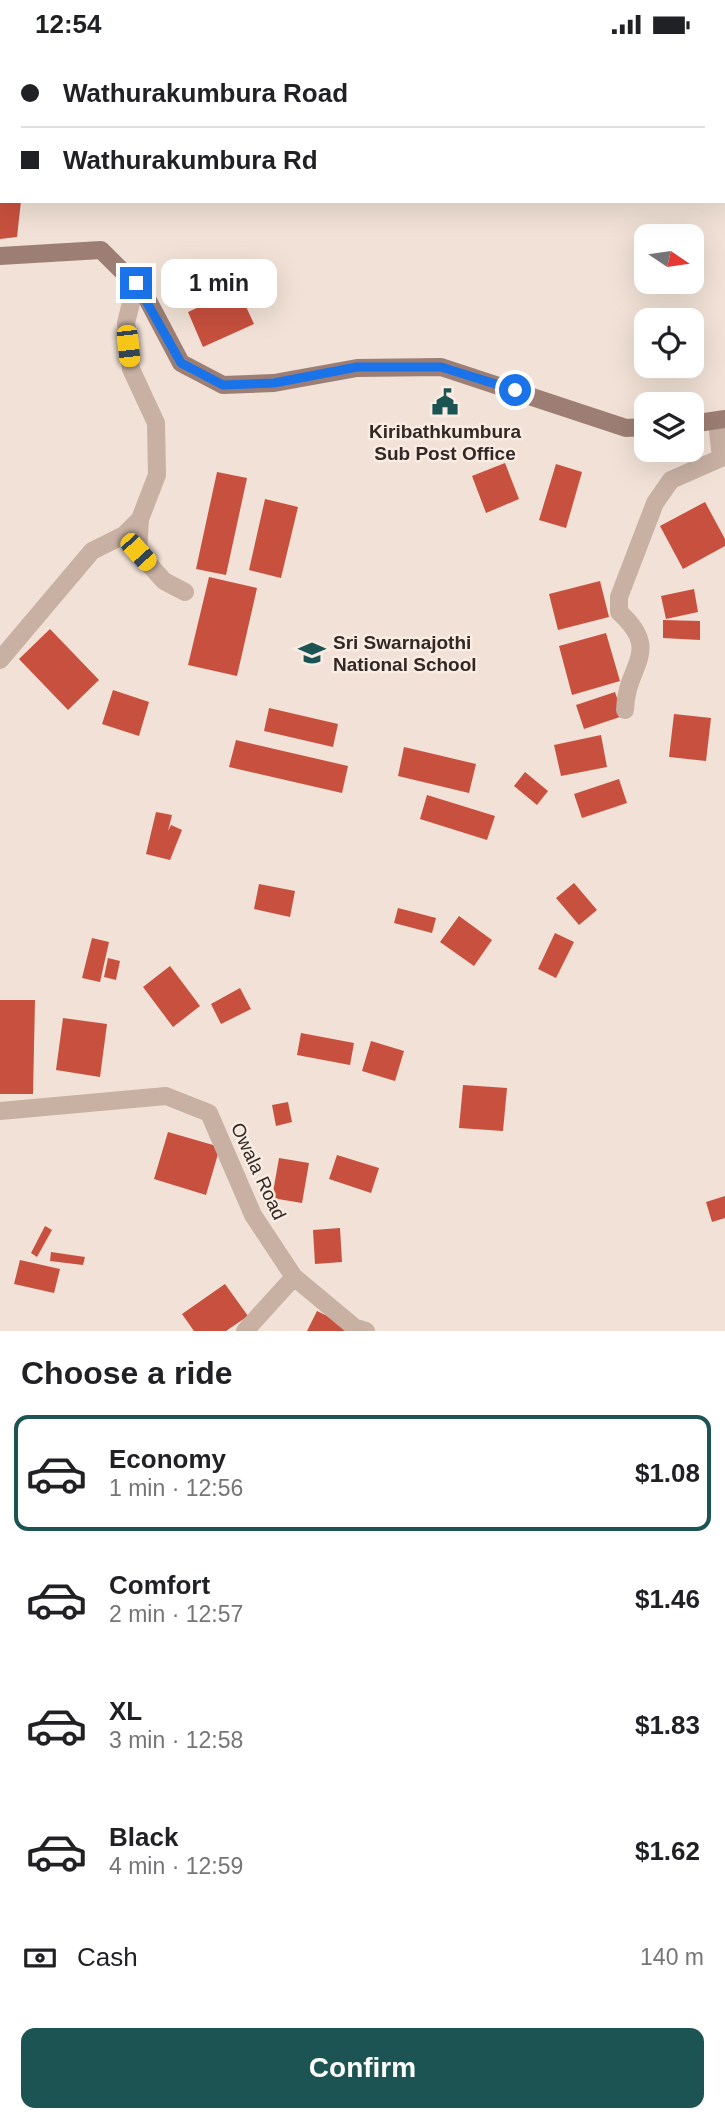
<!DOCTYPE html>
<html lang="en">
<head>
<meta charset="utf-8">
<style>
	:root { --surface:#fff; --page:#f2f2f2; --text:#202124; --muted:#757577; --line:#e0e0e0; --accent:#1b5452 }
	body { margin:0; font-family:Helvetica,sans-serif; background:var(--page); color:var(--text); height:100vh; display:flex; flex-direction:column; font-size:26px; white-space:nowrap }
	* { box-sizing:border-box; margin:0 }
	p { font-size:23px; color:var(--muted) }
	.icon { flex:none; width:38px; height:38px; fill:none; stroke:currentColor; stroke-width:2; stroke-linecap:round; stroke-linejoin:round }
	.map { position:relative; height:1282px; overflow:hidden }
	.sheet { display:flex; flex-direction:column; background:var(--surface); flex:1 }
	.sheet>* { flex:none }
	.banner { position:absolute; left:0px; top:0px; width:726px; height:154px; box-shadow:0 7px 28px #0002; display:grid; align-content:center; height:154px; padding:0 21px; background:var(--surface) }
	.needle { width:46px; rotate:103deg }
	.tools { position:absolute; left:634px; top:175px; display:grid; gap:14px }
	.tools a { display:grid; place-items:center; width:70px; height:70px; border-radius:14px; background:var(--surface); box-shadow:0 7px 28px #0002; font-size:35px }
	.end { position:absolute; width:32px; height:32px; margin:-16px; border:9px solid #1a73e8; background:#fff; box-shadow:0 0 0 4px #fff }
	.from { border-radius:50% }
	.bubble { position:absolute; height:49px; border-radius:14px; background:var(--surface); box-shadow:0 7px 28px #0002; font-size:23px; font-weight:700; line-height:49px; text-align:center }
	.car { position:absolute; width:21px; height:42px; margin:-21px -10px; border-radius:9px; box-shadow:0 0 5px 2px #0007; background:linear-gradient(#f5c518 24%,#345 0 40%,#f5c518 0 76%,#345 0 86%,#f5c518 0) }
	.banner b { display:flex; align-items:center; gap:24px; height:66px; font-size:26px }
	.banner b+b { border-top:2px solid var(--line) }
	.banner i { width:18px; height:18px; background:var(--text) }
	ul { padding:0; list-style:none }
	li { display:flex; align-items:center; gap:21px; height:116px; margin:0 14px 10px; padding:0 7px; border:4px solid transparent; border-radius:14px }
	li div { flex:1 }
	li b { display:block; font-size:26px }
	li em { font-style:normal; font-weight:700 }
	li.active { border-color:var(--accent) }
	li>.icon { width:63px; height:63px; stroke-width:1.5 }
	h2 { padding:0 21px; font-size:32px; line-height:84px }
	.pay { display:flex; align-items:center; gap:18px; height:77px; padding:0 21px; font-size:26px }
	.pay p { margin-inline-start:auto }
	.primary-button { display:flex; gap:14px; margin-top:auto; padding:14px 21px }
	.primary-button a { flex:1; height:80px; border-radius:14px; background:var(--accent); color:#fff; font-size:28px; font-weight:700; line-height:80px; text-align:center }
	.status { display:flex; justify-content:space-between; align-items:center; height:49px; padding:0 35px; background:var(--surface); direction:ltr }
	.status svg { height:19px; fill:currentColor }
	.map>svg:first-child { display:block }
</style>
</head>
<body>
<div class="status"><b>12:54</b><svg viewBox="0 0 49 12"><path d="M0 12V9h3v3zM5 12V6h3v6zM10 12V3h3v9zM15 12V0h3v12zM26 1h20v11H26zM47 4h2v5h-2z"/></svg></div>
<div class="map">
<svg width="725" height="1282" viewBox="0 0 725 1282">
	<rect width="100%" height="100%" fill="#f1e1d6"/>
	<path fill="#c7503e" d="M0 152H21L17 188 0 190Z
		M238 240 254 275 203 298 188 263Z
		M505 414 519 450 486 464 472 427Z
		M556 415 582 423 566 479 539 471Z
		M217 423 247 429 226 526 196 520Z
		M265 450 298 458 281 529 249 521Z
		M705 453 725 490V497L683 520 660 477Z
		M209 528 257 539 237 627 188 616Z
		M600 532 609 568 558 581 549 545Z
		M694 540 698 563 666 570 661 547Z
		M663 571 700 572V591L663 589Z
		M50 580 99 631 68 661 19 610Z
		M606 584 620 632 572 646 559 597Z
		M113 641 149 653 139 687 102 675Z
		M615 643 623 667 584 680 576 656Z
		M269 659 338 675 333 698 264 682Z
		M674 665 711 669 706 712 669 708Z
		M601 686 607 718 561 727 554 696Z
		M236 691 348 717 342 744 229 718Z
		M404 698 476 715 469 744 398 727Z
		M525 723 548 742 537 756 514 737Z
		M619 730 627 754 582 769 574 745Z
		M427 746 495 767 487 791 420 770Z
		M156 763 172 766 168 782 171 776 182 781 170 811 146 805Z
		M574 834 597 861 579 876 556 849Z
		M259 835 295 842 290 868 254 860Z
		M398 859 436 869 432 884 394 874Z
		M459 867 492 891 474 917 440 893Z
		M555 884 574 893 556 929 538 920Z
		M92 889 109 893 100 933 82 929Z
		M108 909 120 912 116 931 104 928Z
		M170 917 200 957 173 978 143 938Z
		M240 939 251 960 221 975 211 955Z
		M0 951H35L33 1045H0Z
		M63 969 107 975 100 1028 56 1021Z
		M301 984 354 994 350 1016 297 1006Z
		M371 992 404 1002 395 1032 362 1022Z
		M463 1036 507 1039 503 1082 459 1079Z
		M288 1053 292 1073 276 1077 272 1056Z
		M168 1083 220 1098 206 1146 154 1130Z
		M337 1106 379 1119 371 1144 329 1130Z
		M279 1109 309 1114 302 1154 272 1149Z
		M725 1147V1169L712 1173 706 1153Z
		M45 1177 52 1181 37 1208 31 1204Z
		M340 1179 342 1213 315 1215 313 1181Z
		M51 1203 85 1208 83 1216 50 1212Z
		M20 1211 60 1220 54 1244 14 1235Z
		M225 1235 248 1267 226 1282H194L182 1265Z
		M317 1262 350 1278 348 1282H307Z"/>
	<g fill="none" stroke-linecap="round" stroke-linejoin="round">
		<path stroke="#c8b0a3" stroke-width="18" d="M136 234 126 274 131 320 156 374 157 426 140 470 138 503 164 532 185 543
			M0 611 92 502 124 486 140 470
			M625 661C626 615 663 603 619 563V548L655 454 671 431 721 409 717 373
			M0 1062 166 1047 209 1064 253 1166 294 1228 354 1278 366 1282
			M245 1282 294 1228"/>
		<path stroke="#9c7e74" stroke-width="18" d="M0 207 101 201 144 244 181 314 223 336 274 334 357 319 441 318 626 379 646 378
			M691 375 725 370"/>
	</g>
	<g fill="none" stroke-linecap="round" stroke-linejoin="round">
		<path stroke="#1a73e8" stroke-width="9" d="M136 234 181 314 223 336 274 334 357 318H441L515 341"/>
	</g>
	<defs>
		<g id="civic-bare" transform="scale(2.1)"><path d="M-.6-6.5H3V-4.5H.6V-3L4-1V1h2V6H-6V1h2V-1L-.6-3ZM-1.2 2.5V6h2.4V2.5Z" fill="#1b5452" stroke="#f9ece2" stroke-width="2.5" paint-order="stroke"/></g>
		<g id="school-bare" transform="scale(2.1)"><path d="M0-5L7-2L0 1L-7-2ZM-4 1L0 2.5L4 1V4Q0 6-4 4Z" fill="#1b5452" stroke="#f9ece2" stroke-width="2.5" paint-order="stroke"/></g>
	</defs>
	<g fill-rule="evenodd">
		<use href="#civic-bare" x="445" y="353"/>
		<use href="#school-bare" x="312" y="604"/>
	</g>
	<g text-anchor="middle" stroke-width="5" stroke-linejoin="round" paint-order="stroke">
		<g font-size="19" font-weight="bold" fill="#332825" stroke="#f9ece2">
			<text x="445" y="389">Kiribathkumbura<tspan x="445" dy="22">Sub Post Office</tspan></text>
			<text x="333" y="600" text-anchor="start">Sri Swarnajothi<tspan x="333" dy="22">National School</tspan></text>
		</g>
		<g font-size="19" fill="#332825" stroke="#f9ece2">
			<text transform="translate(259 1122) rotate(65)" y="7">Owala Road</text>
		</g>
	</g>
</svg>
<div class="tools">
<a><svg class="needle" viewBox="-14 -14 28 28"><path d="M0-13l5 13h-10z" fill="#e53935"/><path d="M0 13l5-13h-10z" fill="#757577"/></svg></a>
<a><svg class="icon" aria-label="locate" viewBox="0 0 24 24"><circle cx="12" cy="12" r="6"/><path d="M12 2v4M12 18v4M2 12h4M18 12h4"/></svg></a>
<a><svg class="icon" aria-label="layers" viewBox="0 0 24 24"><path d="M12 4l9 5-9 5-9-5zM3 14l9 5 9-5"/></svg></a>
</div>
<i class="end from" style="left:515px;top:341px"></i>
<i class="end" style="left:136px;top:234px"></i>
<div class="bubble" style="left:161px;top:210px;width:116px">1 min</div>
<i class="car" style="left:128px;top:297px;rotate:174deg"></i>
<i class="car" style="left:138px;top:503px;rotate:138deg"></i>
<div class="banner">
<b><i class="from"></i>Wathurakumbura Road</b>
<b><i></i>Wathurakumbura Rd</b>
</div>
</div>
<section class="sheet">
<h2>Choose a ride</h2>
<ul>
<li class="active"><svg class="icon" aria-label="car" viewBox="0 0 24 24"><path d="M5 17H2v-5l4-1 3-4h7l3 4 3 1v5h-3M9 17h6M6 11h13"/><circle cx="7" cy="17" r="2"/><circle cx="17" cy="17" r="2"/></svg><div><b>Economy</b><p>1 min · 12:56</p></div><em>$1.08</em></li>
<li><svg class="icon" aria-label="car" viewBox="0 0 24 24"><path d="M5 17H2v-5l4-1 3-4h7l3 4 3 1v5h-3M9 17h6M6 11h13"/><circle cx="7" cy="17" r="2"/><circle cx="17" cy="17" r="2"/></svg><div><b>Comfort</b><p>2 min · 12:57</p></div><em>$1.46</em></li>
<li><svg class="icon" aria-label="car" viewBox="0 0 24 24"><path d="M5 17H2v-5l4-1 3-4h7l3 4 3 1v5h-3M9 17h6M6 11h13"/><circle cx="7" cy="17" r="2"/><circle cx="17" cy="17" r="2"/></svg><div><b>XL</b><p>3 min · 12:58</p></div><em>$1.83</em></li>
<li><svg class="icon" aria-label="car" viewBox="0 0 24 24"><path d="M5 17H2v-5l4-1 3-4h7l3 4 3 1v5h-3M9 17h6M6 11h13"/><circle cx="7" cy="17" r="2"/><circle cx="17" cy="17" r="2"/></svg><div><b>Black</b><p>4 min · 12:59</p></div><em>$1.62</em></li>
</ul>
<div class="pay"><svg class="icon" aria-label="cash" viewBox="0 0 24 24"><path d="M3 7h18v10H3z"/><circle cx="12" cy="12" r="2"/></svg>Cash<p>140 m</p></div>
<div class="primary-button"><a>Confirm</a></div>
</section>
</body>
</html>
